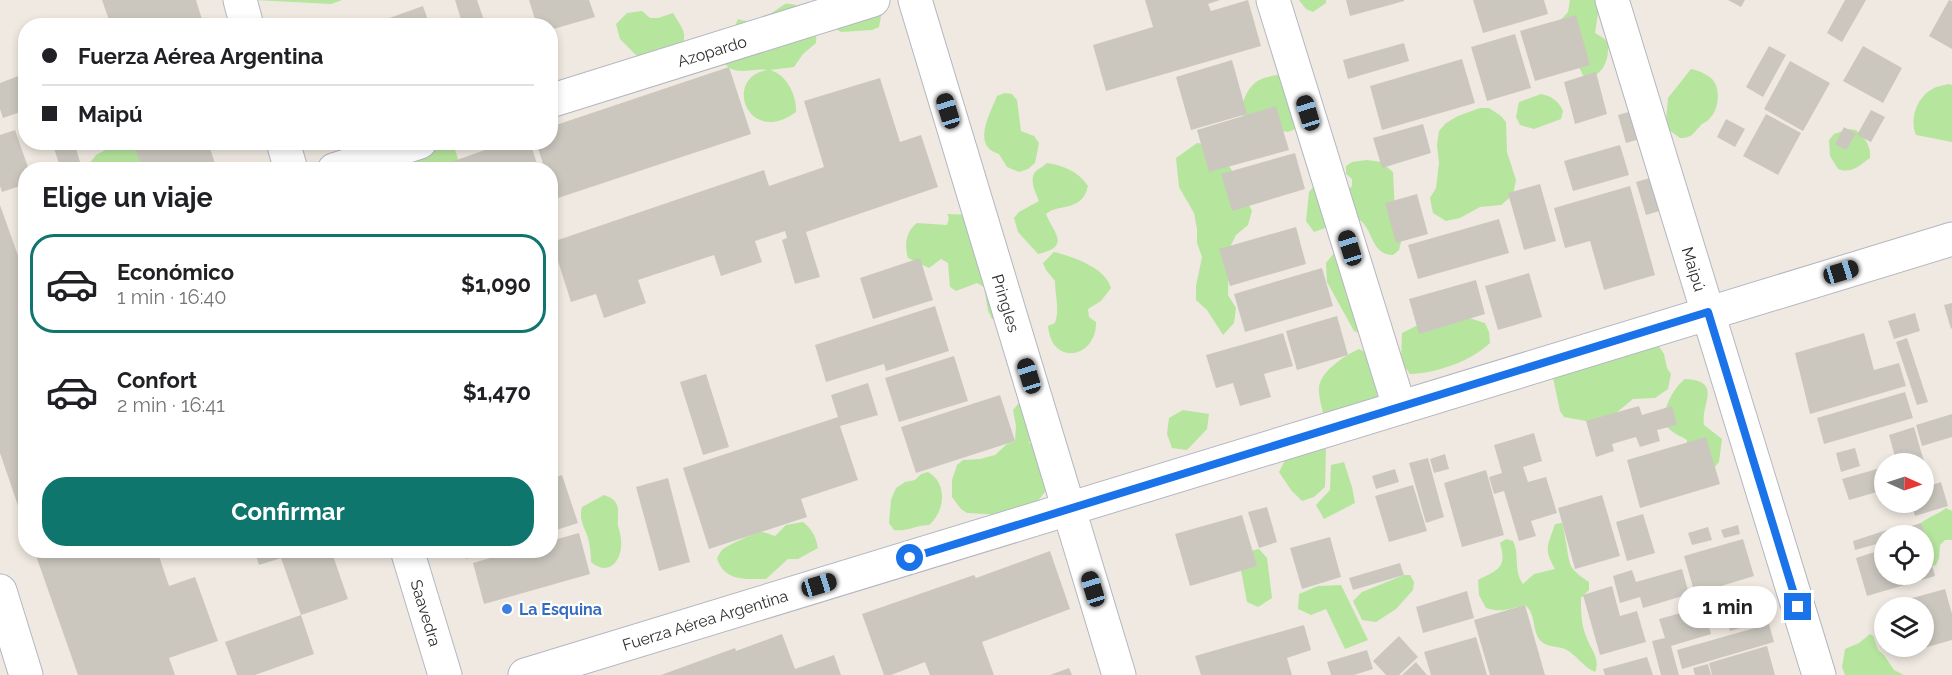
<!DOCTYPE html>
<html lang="es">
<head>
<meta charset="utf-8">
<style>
	:root { --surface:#fff; --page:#f2f2f2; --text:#202124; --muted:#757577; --line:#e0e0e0; --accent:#0f766e }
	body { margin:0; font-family:Raleway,sans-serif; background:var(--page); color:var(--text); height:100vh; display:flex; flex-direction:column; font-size:22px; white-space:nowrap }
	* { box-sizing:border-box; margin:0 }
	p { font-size:20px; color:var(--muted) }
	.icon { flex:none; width:33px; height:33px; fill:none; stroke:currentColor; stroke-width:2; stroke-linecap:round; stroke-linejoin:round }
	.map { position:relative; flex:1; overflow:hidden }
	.details { position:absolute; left:18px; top:162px; width:540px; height:396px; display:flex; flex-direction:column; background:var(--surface); border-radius:24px; box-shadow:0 3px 9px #0003 }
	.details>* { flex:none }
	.banner { position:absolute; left:18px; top:18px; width:540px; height:132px; border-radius:24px; box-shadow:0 3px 9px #0003; display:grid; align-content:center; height:132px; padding:0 24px; background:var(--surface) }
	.needle { width:39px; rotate:93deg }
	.controls { position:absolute; left:1874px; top:453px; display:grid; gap:12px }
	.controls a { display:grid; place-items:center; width:60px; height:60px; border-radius:50%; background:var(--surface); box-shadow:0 3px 9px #0003; font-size:30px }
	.end { position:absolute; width:27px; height:27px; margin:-14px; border:8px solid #1a73e8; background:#fff; box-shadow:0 0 0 3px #fff }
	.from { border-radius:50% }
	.bubble { position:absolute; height:42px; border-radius:21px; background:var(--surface); box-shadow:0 3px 9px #0003; font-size:20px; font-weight:700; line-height:42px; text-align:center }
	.car { position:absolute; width:18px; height:36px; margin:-18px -9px; border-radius:8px; box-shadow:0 0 4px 2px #0007; background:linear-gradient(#222 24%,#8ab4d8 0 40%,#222 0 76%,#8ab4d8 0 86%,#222 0) }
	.banner b { display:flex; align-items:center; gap:21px; height:57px; font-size:22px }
	.banner b+b { border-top:2px solid var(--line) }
	.banner i { width:15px; height:15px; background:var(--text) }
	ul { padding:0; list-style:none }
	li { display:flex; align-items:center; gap:18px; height:99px; margin:0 12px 9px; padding:0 12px; border:3px solid transparent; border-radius:24px }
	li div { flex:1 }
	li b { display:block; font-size:22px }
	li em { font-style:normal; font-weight:700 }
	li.on { border-color:var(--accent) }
	li>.icon { width:54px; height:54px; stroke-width:1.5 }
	h2 { padding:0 24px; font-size:27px; line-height:72px }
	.action { display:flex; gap:12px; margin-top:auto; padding:12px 24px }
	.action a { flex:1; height:69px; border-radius:24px; background:var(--accent); color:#fff; font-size:24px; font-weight:700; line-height:69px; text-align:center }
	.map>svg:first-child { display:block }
</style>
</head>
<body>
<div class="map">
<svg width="1952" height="675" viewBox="0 0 1952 675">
	<rect width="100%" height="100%" fill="#efe9e1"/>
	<path fill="#b6e59e" d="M255 0H342L331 4Z
		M1299 0H1326V3L1313 12 1306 9Z
		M1570 0H1600L1595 33C1598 35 1605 38 1607 42 1609 44 1608 48 1608 51 1607 66 1600 76 1585 79L1557 24 1568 12Z
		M785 4C806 2 818 24 816 43L803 54 794 67 770 70C786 74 797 95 796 112 747 148 722 76 768 70 751 67 732 79 722 59L736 33 735 26 738 19C758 26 769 14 785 4Z
		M642 11 650 18H658L673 13C685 33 689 34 677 55L651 61 636 55 620 39 616 24 627 13Z
		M882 11 879 27 872 30 841 32 828 24Z
		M1691 69C1697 70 1707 74 1712 79 1721 88 1719 110 1710 118 1708 121 1705 122 1702 124 1694 132 1693 138 1680 138L1668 129 1666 121 1668 98Z
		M1299 74 1303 126 1288 132 1263 127 1240 114C1248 76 1263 75 1299 74Z
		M1949 84 1952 85V142L1916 135C1909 119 1917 96 1934 88 1938 86 1944 85 1949 84Z
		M1005 93 1012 94 1017 100 1021 131 1034 136 1039 143 1035 163 1028 169 1019 172 1007 167 999 154C971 146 990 114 997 96Z
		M1541 94C1551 96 1559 101 1563 111L1561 119 1534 129 1520 125 1516 117 1519 102Z
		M1480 108H1489L1501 116 1506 122 1507 152 1516 180 1513 195 1501 205 1480 207 1460 218 1446 221 1433 213 1430 198 1436 188 1439 163 1437 145 1439 131 1446 123 1458 116Z
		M1849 129 1856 130C1865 139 1871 145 1870 158 1859 166 1851 174 1838 169L1830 156 1829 140 1834 134Z
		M402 143H453L458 159 454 167 448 169 345 170Z
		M1197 143 1212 145 1230 167 1252 211 1248 225 1236 235 1229 249 1228 295 1236 308 1234 323 1223 335 1207 310 1196 300V286L1202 257 1197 243V229L1194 213 1179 187 1176 158Z
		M111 147H125L136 149 149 170H84L96 155Z
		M1367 160 1381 162 1393 172 1395 212 1401 242 1399 250 1393 255C1373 254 1374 237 1364 224 1360 219 1352 216 1346 213V192L1352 186V179L1346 174V166L1352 162Z
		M1047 163C1063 165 1079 172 1088 186 1082 213 1058 203 1046 214 1053 232 1072 247 1038 254L1018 232 1014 218 1019 212 1039 201C1036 193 1029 181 1035 172 1038 169 1044 166 1047 163Z
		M1318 181 1328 227 1314 232 1306 221 1309 192Z
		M947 214 973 215 1000 319H992L988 311 984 287 977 283 956 291 950 287 948 263 941 259 929 268 908 258C904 245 906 231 917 223L947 225 949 218Z
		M1344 241C1374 268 1395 298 1368 336L1354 331 1327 282 1326 263Z
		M1054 252C1073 257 1105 267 1111 288L1101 301 1088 309 1089 317 1096 322C1097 357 1052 368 1048 326L1055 323C1060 308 1055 297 1055 281L1046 270 1043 263Z
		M1450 318H1469L1485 323 1489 332 1490 343C1470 362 1436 373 1410 374L1401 362 1402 333 1416 326Z
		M1648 329 1664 354 1667 368 1671 374 1668 389 1655 398 1633 399 1609 419 1586 421 1564 417 1560 411 1552 373Z
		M1359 349 1372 355C1375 364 1380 374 1380 383 1380 413 1350 421 1328 432 1326 420 1318 400 1319 388 1320 371 1346 355 1359 349Z
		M1685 379C1724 381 1700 404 1704 425L1722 439 1719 462 1709 474 1686 455 1687 440C1681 436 1671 433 1667 426 1659 413 1674 387 1685 379Z
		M1029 391 1033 442H1028L1047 454 1045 492 1036 503 1006 515 967 513 961 509 952 497V480L957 465 963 460 980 459 995 455 1007 444 1015 441 1016 426 1013 410Z
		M1183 410 1209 414 1207 429 1187 450 1172 448 1167 434 1169 418Z
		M1326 446 1325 487 1314 497 1302 501 1291 490 1279 472 1285 460Z
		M1344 462 1352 487 1355 503 1324 519 1316 505 1330 490 1331 465Z
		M928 472C948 483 945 512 929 525 916 525 907 532 894 530L889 523 891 500 896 488 905 482 915 480 921 474Z
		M604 495C609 497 613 498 616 503 620 510 617 518 618 526 619 530 621 535 621 540 623 559 610 578 591 562 591 555 590 548 589 542 586 528 578 521 582 507Z
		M1946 508 1952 511V540H1945L1940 545 1939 558 1936 565 1929 567 1923 564V536H1912C1916 520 1935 517 1946 508Z
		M803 522C812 529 816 537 818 548L798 559H788L766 579C746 579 724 582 717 558 719 555 720 552 722 550 726 546 756 532 761 532 765 532 771 535 775 536L786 525Z
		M1562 523C1565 532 1568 561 1571 566 1575 573 1583 578 1589 582V590L1581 598C1581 611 1581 624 1586 636 1590 649 1601 658 1595 672 1583 667 1577 655 1565 649 1557 646 1544 647 1539 639 1532 628 1536 614 1525 605 1511 609 1500 613 1486 608L1479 595 1478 580C1499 569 1507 568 1500 543L1506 539 1513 541C1520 555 1513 570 1523 584L1534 574 1555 569C1543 548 1548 546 1555 524Z
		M1259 549 1267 558 1272 598 1258 607 1247 602 1239 560 1245 552Z
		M1404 575H1410L1414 582 1413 590 1396 609 1376 622 1362 620 1353 601 1362 592Z
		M1341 585 1368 640 1345 649 1326 609 1311 615 1298 609 1299 594 1318 586Z
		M1870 634 1873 636 1878 650 1884 655 1894 670 1904 675H1845L1842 667 1845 649 1859 643Z"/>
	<path fill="#cbc7bf" d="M102 0H196L204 26H111Z
		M455 0H477L486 26H463Z
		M529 0H589L595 17 550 30V26H537Z
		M1145 0H1220L1208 4 1211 11 1248 0 1261 46 1106 91 1093 45 1153 27Z
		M1346 0H1404V1L1350 16Z
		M1473 0H1544L1548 14 1483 33Z
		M1728 0H1745L1741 7Z
		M1845 0H1866L1842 42 1827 33Z
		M1949 0 1952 1V49L1929 36Z
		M423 6 430 26H370V25Z
		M1576 15 1590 65 1535 81 1520 31Z
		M1515 34 1531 88 1487 101 1471 47Z
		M1404 43 1409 61 1348 79 1343 60Z
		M1769 46 1786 55 1763 97 1746 87Z
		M1863 46 1902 68 1883 103 1843 81Z
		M1462 59 1475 103 1382 130 1370 86Z
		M1232 60 1247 114 1191 130 1176 77Z
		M1790 61 1830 83 1803 131 1764 109Z
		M729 67 751 134 555 199 550 186V170H545L536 142H550V127Z
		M1596 72 1607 114 1575 124 1564 82Z
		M26 73V110L3 118 0 109V83Z
		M880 78 900 142 921 135 938 187 806 232 820 277 795 284 782 240 787 238 785 231 755 241 762 262 721 276 714 255 638 280 646 303 604 318 596 294 571 302 552 242 764 170 769 186 824 167 804 101Z
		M1276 106 1289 150 1209 172 1197 130Z
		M1639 109 1647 137 1626 143 1618 115Z
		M1871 110 1885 117 1871 142 1857 135Z
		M1766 114 1801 133 1778 175 1743 156Z
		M1726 119 1745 129 1735 147 1717 137Z
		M1423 124 1431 153 1382 168 1373 138Z
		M1844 127 1856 134 1846 150 1835 144Z
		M15 130 29 170H26V184L2 192 0 186V135Z
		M52 142H74L81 165 68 170H61Z
		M126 142H208L217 170H143L134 145 128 147Z
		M508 142H530L539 170H428Z
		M1620 145 1629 175 1573 191 1564 161Z
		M1295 153 1305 189 1232 211 1221 174Z
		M1653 177 1663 210 1646 215 1636 182Z
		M1540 184 1556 241 1524 250 1508 193Z
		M1630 186 1655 275 1604 290 1590 241 1565 248 1554 208Z
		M1417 194 1428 234 1396 243 1385 203Z
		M0 205 26 278 25 526 0 453Z
		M550 207 557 226 550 228Z
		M1499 219 1509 253 1418 279 1408 245Z
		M1296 227 1306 264 1230 286 1219 249Z
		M920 258 933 300 873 319 860 278Z
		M1322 268 1333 306 1245 332 1234 294Z
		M1529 273 1542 317 1498 330 1485 286Z
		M1476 280 1485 314 1419 334 1409 299Z
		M1952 303V328L1951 329 1944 305Z
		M935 306 949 351 886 371 884 364 826 382 815 345Z
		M1915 313 1920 331 1894 339 1888 321Z
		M1337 316 1348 355 1297 370 1286 331Z
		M1283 333 1293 366 1264 374 1271 397 1240 406 1233 383 1216 388 1206 355Z
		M1864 333 1874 370 1899 363 1906 386 1810 414 1795 353Z
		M1907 338 1928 402 1917 405 1896 342Z
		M954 356 968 401 899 422 885 378Z
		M706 374 729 447 703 455 680 382Z
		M868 383 878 415 840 426 858 480 801 499 807 517 709 549 683 468 838 417 831 395Z
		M1905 392 1913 418 1824 444 1817 418Z
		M1000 395 1015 441 916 473 901 427Z
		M1639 406 1642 415 1672 406 1677 425 1657 430 1660 441 1640 447 1636 437 1612 444 1614 451 1596 457 1586 421Z
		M1952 414V437L1922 446 1916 425Z
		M1914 427 1929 479 1923 481V464H1897L1889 435Z
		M1534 433 1542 461 1523 467 1528 482 1546 477 1557 513 1531 521 1536 536 1519 541 1504 491 1494 494 1489 477 1502 473 1494 445Z
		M1706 437 1720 484 1640 508 1627 460Z
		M1855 448 1860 466 1841 472 1836 453Z
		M1445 454 1449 469 1434 473 1430 459Z
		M1428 458 1444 517 1426 523 1409 463Z
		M1884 467V490L1849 500 1842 479Z
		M1395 469 1399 482 1376 489 1372 476Z
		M1486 470 1504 535 1462 547 1444 483Z
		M562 475 578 523 550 532V479Z
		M668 478 690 562 659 571 636 487Z
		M1941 482 1948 506 1915 516 1911 502H1923V488Z
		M1413 485 1427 531 1389 542 1375 496Z
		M1602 495 1620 556 1575 569 1558 508Z
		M1267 507 1277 542 1259 548 1248 512Z
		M1643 514 1655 553 1627 561 1616 522Z
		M1242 515 1257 566 1190 586 1175 534Z
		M1921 523 1924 532 1912 536H1896L1895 531Z
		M1738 525 1740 534 1724 538 1721 530Z
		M1708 527 1712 540 1692 545 1688 533Z
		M1887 530 1889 536H1884V542L1855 550 1853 541Z
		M579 533 590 574 484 604 473 563 518 550H550V541Z
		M1330 537 1341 577 1302 589 1290 548Z
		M1924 537 1935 576 1867 596 1856 558 1884 549V574H1923Z
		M1743 539 1754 576 1695 594 1684 556Z
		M34 550H157L169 586 195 577 218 641 169 658 175 675H78Z
		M254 550H331L348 599 301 615 281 558 259 565Z
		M463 550H490V551L466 559Z
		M1050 551 1070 609 982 642 994 675H930L925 662 891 675H884L862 614 974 575 976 578Z
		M1400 563 1404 575 1353 590 1349 578Z
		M1682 569 1689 594 1643 608 1640 597 1620 603 1613 576 1632 570 1636 582Z
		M1612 586 1620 616 1637 611 1646 642 1600 655 1583 595Z
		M1758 587 1767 620 1730 631 1721 598Z
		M1945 589 1952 614V640L1913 651 1911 646H1923V608H1900L1898 602Z
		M1467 591 1474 618 1423 633 1416 607Z
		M1525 605 1545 675H1490L1474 620Z
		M1703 607 1711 634 1671 646 1679 675H1661L1652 641 1665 638 1659 619Z
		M301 615 314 654 255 675H237L225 642Z
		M1769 624 1774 642 1682 669 1677 650Z
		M1304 625 1311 650 1287 658 1292 675H1201L1195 656Z
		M782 634 795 669 834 655 841 675H661L735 648 736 651Z
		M1399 636 1418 657 1399 675H1386L1373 661Z
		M1476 637 1487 675H1431L1424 652Z
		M1767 646 1775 675H1712L1709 663Z
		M1367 650 1373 669 1354 675H1331L1327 662Z
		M1647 657 1653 675H1605L1603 669Z
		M1416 662 1427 675H1402Z
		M1708 664 1711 675H1695L1693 668Z
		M1069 668 1072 675H1050Z"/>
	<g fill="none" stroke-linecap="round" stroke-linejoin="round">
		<g stroke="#b4b7c1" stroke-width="35">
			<path id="minor" d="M240 0 247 26
				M915 0 1119 675
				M1273 0 1399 406
				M1612 0 1819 675
				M550 101 873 0
				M283 142 291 170
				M334 170 420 142
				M407 550 445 675
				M0 591 26 675
				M525 675 1952 239"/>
		</g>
		<use href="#minor" stroke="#fff" stroke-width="33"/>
	</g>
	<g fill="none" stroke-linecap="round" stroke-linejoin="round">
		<path stroke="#1a73e8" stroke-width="8" d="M910 558 1708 312 1798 607"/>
	</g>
	<circle fill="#3f7fe0" stroke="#fff" stroke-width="2" cx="507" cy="609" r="6"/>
	<g text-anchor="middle" stroke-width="4.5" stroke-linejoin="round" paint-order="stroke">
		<g font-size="16" fill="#2e2e2e" stroke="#fff">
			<text transform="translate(712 51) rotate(-17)" y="6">Azopardo</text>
			<text transform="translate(1694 269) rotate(73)" y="6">Maipú</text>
			<text transform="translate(1006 303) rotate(73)" y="6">Pringles</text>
			<text transform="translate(426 613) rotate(73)" y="6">Saavedra</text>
			<text transform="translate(705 620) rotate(-17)" y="6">Fuerza Aérea Argentina</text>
		</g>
		<g font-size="16" font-weight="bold" fill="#366cbe" stroke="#fff" text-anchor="start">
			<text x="519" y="615">La Esquina</text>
		</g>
	</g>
</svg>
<div class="controls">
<a><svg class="needle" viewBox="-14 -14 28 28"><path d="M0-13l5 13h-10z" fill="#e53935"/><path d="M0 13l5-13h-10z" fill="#757577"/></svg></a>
<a><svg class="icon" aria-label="locate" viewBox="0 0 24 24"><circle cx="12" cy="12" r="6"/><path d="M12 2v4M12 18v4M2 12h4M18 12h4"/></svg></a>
<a><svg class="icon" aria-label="layers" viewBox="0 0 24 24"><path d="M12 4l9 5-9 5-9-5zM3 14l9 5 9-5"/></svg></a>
</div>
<i class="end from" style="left:910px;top:558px"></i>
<i class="end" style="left:1798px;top:607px"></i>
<div class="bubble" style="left:1678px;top:586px;width:99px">1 min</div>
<i class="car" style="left:948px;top:111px;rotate:343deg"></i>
<i class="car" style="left:1308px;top:113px;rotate:343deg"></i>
<i class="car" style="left:1350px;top:248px;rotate:343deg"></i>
<i class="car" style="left:1841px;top:272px;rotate:73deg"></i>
<i class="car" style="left:1029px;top:376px;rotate:343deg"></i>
<i class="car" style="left:819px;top:585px;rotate:73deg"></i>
<i class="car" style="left:1093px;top:589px;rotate:343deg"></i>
<div class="banner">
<b><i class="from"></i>Fuerza Aérea Argentina</b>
<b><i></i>Maipú</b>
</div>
<section class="details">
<h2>Elige un viaje</h2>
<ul>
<li class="on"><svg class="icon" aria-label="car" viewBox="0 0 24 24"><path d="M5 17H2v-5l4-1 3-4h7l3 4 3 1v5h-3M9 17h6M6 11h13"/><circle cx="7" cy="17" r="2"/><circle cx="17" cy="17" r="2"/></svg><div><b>Económico</b><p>1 min · 16:40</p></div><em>$1,090</em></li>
<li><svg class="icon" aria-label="car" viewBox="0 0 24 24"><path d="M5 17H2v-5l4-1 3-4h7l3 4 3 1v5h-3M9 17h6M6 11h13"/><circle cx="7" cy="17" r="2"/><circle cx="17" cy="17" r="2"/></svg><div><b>Confort</b><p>2 min · 16:41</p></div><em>$1,470</em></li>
</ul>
<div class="action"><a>Confirmar</a></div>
</section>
</div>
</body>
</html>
